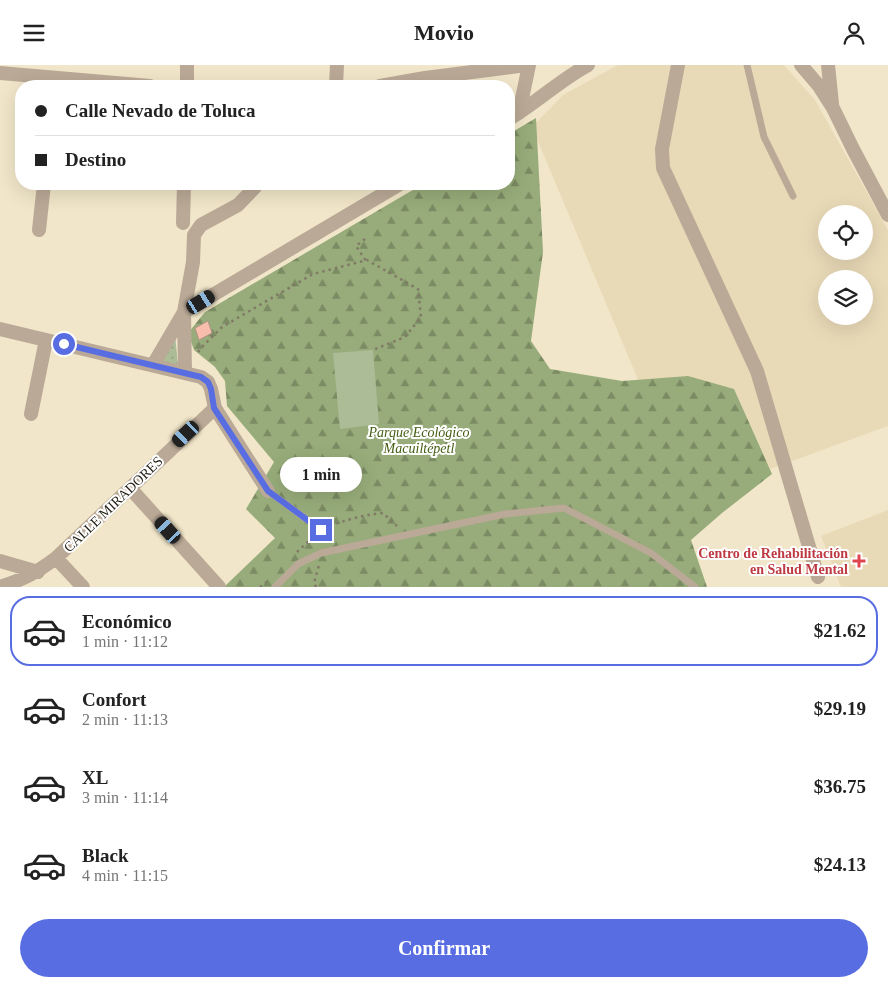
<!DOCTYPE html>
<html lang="es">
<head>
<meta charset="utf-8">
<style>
	:root { --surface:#fff; --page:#f6f6f6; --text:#222; --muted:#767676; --line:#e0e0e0; --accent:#596de3 }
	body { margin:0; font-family:"Times New Roman",serif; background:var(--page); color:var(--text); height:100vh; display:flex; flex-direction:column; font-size:19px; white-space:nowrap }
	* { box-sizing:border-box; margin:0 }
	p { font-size:16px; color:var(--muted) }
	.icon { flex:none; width:28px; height:28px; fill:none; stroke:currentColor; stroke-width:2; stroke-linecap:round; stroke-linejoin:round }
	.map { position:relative; height:522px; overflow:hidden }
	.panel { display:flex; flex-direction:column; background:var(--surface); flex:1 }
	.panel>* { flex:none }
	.banner { position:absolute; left:15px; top:15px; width:500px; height:110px; border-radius:20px; box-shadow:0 5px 20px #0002; display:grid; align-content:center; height:110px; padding:0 20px; background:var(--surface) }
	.controls { position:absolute; left:818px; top:140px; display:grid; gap:10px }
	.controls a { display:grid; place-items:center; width:55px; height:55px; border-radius:50%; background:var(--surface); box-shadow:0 5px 20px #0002; font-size:25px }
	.end { position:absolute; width:22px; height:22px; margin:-11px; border:6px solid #596de3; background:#fff; box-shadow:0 0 0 2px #fff }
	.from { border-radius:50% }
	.bubble { position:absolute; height:35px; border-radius:18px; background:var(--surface); box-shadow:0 5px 20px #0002; font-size:16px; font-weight:800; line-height:35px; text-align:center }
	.car { position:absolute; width:15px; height:30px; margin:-15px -8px; border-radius:6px; box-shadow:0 0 4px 1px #0007; background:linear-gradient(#222 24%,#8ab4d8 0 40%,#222 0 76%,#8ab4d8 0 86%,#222 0) }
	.banner b { display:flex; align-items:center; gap:18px; height:48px; font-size:19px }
	.banner b+b { border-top:1px solid var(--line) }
	.banner i { width:12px; height:12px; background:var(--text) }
	ul { padding:9px 0 0; list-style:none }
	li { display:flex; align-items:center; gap:15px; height:70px; margin:0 10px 8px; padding:0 10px; border:2px solid transparent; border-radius:20px }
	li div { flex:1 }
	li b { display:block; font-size:19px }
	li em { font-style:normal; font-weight:800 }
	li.on { border-color:var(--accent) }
	li>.icon { width:45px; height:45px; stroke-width:1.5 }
	.button { display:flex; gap:10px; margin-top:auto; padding:10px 20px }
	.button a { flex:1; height:58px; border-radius:30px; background:var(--accent); color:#fff; font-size:20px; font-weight:800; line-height:58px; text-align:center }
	header { display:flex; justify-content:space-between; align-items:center; height:65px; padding:0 20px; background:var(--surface); font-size:22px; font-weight:800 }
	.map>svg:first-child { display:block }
</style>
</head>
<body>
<header><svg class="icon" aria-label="menu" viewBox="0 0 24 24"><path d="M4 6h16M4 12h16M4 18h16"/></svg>Movio<svg class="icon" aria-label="person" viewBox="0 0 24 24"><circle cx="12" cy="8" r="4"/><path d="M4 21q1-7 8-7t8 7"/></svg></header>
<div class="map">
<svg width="888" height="522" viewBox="0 0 888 522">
	<defs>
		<pattern id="grass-dots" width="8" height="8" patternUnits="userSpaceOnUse" patternTransform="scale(1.25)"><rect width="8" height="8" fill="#acbc97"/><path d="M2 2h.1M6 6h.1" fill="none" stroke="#94a181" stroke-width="1.8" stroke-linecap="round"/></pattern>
		<pattern id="forest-firs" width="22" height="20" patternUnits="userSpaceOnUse" patternTransform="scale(1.25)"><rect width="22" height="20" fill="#97ac7a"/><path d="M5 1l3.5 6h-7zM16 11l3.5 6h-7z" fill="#7b8b63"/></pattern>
	</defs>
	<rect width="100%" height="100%" fill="#f1e6c9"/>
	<path fill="#e9dab7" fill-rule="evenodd" d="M618 0H784L815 35 888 165V361L688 434 532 62 563 30ZM826 149H864V186H826ZM826 214H864V251H826Z
		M888 445V522H841L821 471Z"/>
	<path fill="url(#grass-dots)" d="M175 269 178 301 161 296Z"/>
	<path fill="url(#forest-firs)" d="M536 53 543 187 531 276 550 304 622 316 688 311 734 324 772 409 722 448 691 475 707 522H224L275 473 246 444 274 397 227 341 225 316 215 302 194 285 188 268 205 247 423 119H509V69Z"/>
	<path fill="#acbc97" d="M373 285 379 359 340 364 333 288Z"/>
	<path fill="#f8bdab" stroke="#b19289" d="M208 256 212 268 199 275 195 263Z"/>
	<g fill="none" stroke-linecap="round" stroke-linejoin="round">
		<path stroke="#807966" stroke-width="2.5" stroke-dasharray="2.5 4" stroke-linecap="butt" d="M365 174 356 181 366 196
			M198 287 201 283 222 262 313 209 367 195 418 224 421 252 405 272 373 285
			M330 461C348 454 364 450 383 448L397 461
			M297 487 313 472
			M260 522 266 517
			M316 522 314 518 319 500"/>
		<path stroke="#baa996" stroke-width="7" d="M747 0 764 72 793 131
			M268 426 321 465
			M275 522 298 499 321 488 505 449 564 443 651 488 695 522"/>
		<path stroke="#baa996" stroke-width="14" d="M678 0 662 84 663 103 757 306 818 512
			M801 0 819 21 833 43 853 84 888 150
			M828 0 832 39
			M0 8 150 21
			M187 21V0
			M336 21 337 0
			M380 21 425 13 527 0
			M519 48 529 0
			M509 54C536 38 560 15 588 0
			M183 158 184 119
			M39 165 44 119
			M0 264 201 312 208 317 211 324 215 343 268 426
			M153 300 184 247 400 119
			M185 308 184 247 193 197 194 170 201 160 238 140 258 119
			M31 349 46 275
			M130 423 219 522
			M56 493 83 522
			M0 496 38 507
			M0 522C24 514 36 508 56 493L215 343"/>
	</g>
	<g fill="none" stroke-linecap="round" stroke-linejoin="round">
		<path stroke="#596de3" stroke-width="6" d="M64 279 201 312 208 317 211 324 214 343 268 426 321 465"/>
	</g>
	<path fill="#e0444e" stroke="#fff" stroke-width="2" d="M856.5 488.5h5v5h5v5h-5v5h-5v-5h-5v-5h5z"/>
	<g text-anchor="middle" stroke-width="4" stroke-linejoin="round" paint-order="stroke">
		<g font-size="14" font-style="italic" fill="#465f15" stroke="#fff">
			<text x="419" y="372">Parque Ecológico<tspan x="419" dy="16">Macuiltépetl</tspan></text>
		</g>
		<g font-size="14" fill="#231f14" stroke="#fff">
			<text transform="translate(113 439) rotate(-44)" y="5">CALLE MIRADORES</text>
		</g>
		<g font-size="14" font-weight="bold" fill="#be3a42" stroke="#fff" text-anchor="end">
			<text x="848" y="493">Centro de Rehabilitación<tspan x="848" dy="16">en Salud Mental</tspan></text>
		</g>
	</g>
</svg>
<div class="controls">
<a><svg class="icon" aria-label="locate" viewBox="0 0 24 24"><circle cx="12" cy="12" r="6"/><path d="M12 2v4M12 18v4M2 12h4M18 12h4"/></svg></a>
<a><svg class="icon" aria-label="layers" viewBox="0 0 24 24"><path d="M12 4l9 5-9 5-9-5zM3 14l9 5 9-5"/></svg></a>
</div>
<i class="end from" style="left:64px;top:279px"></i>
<i class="end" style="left:321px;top:465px"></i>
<div class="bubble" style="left:280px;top:392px;width:82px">1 min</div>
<i class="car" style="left:201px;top:237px;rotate:59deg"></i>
<i class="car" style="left:186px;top:369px;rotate:227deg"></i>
<i class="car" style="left:168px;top:465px;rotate:318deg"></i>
<div class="banner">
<b><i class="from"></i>Calle Nevado de Toluca</b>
<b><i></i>Destino</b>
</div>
</div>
<section class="panel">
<ul>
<li class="on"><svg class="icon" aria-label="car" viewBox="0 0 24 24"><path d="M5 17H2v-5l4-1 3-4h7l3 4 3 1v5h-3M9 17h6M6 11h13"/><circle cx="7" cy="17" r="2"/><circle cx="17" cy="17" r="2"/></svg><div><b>Económico</b><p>1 min · 11:12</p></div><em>$21.62</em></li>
<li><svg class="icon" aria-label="car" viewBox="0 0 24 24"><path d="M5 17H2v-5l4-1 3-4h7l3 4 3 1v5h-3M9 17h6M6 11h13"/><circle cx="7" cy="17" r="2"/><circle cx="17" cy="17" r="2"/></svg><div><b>Confort</b><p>2 min · 11:13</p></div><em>$29.19</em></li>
<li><svg class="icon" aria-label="car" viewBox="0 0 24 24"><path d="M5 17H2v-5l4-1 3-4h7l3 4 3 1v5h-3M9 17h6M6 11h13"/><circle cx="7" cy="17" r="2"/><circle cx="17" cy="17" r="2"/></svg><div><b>XL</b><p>3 min · 11:14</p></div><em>$36.75</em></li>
<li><svg class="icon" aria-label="car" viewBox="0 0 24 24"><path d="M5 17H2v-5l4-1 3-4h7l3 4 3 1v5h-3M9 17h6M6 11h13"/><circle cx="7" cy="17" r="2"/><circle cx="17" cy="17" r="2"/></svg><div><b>Black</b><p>4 min · 11:15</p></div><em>$24.13</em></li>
</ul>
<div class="button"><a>Confirmar</a></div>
</section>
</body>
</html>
